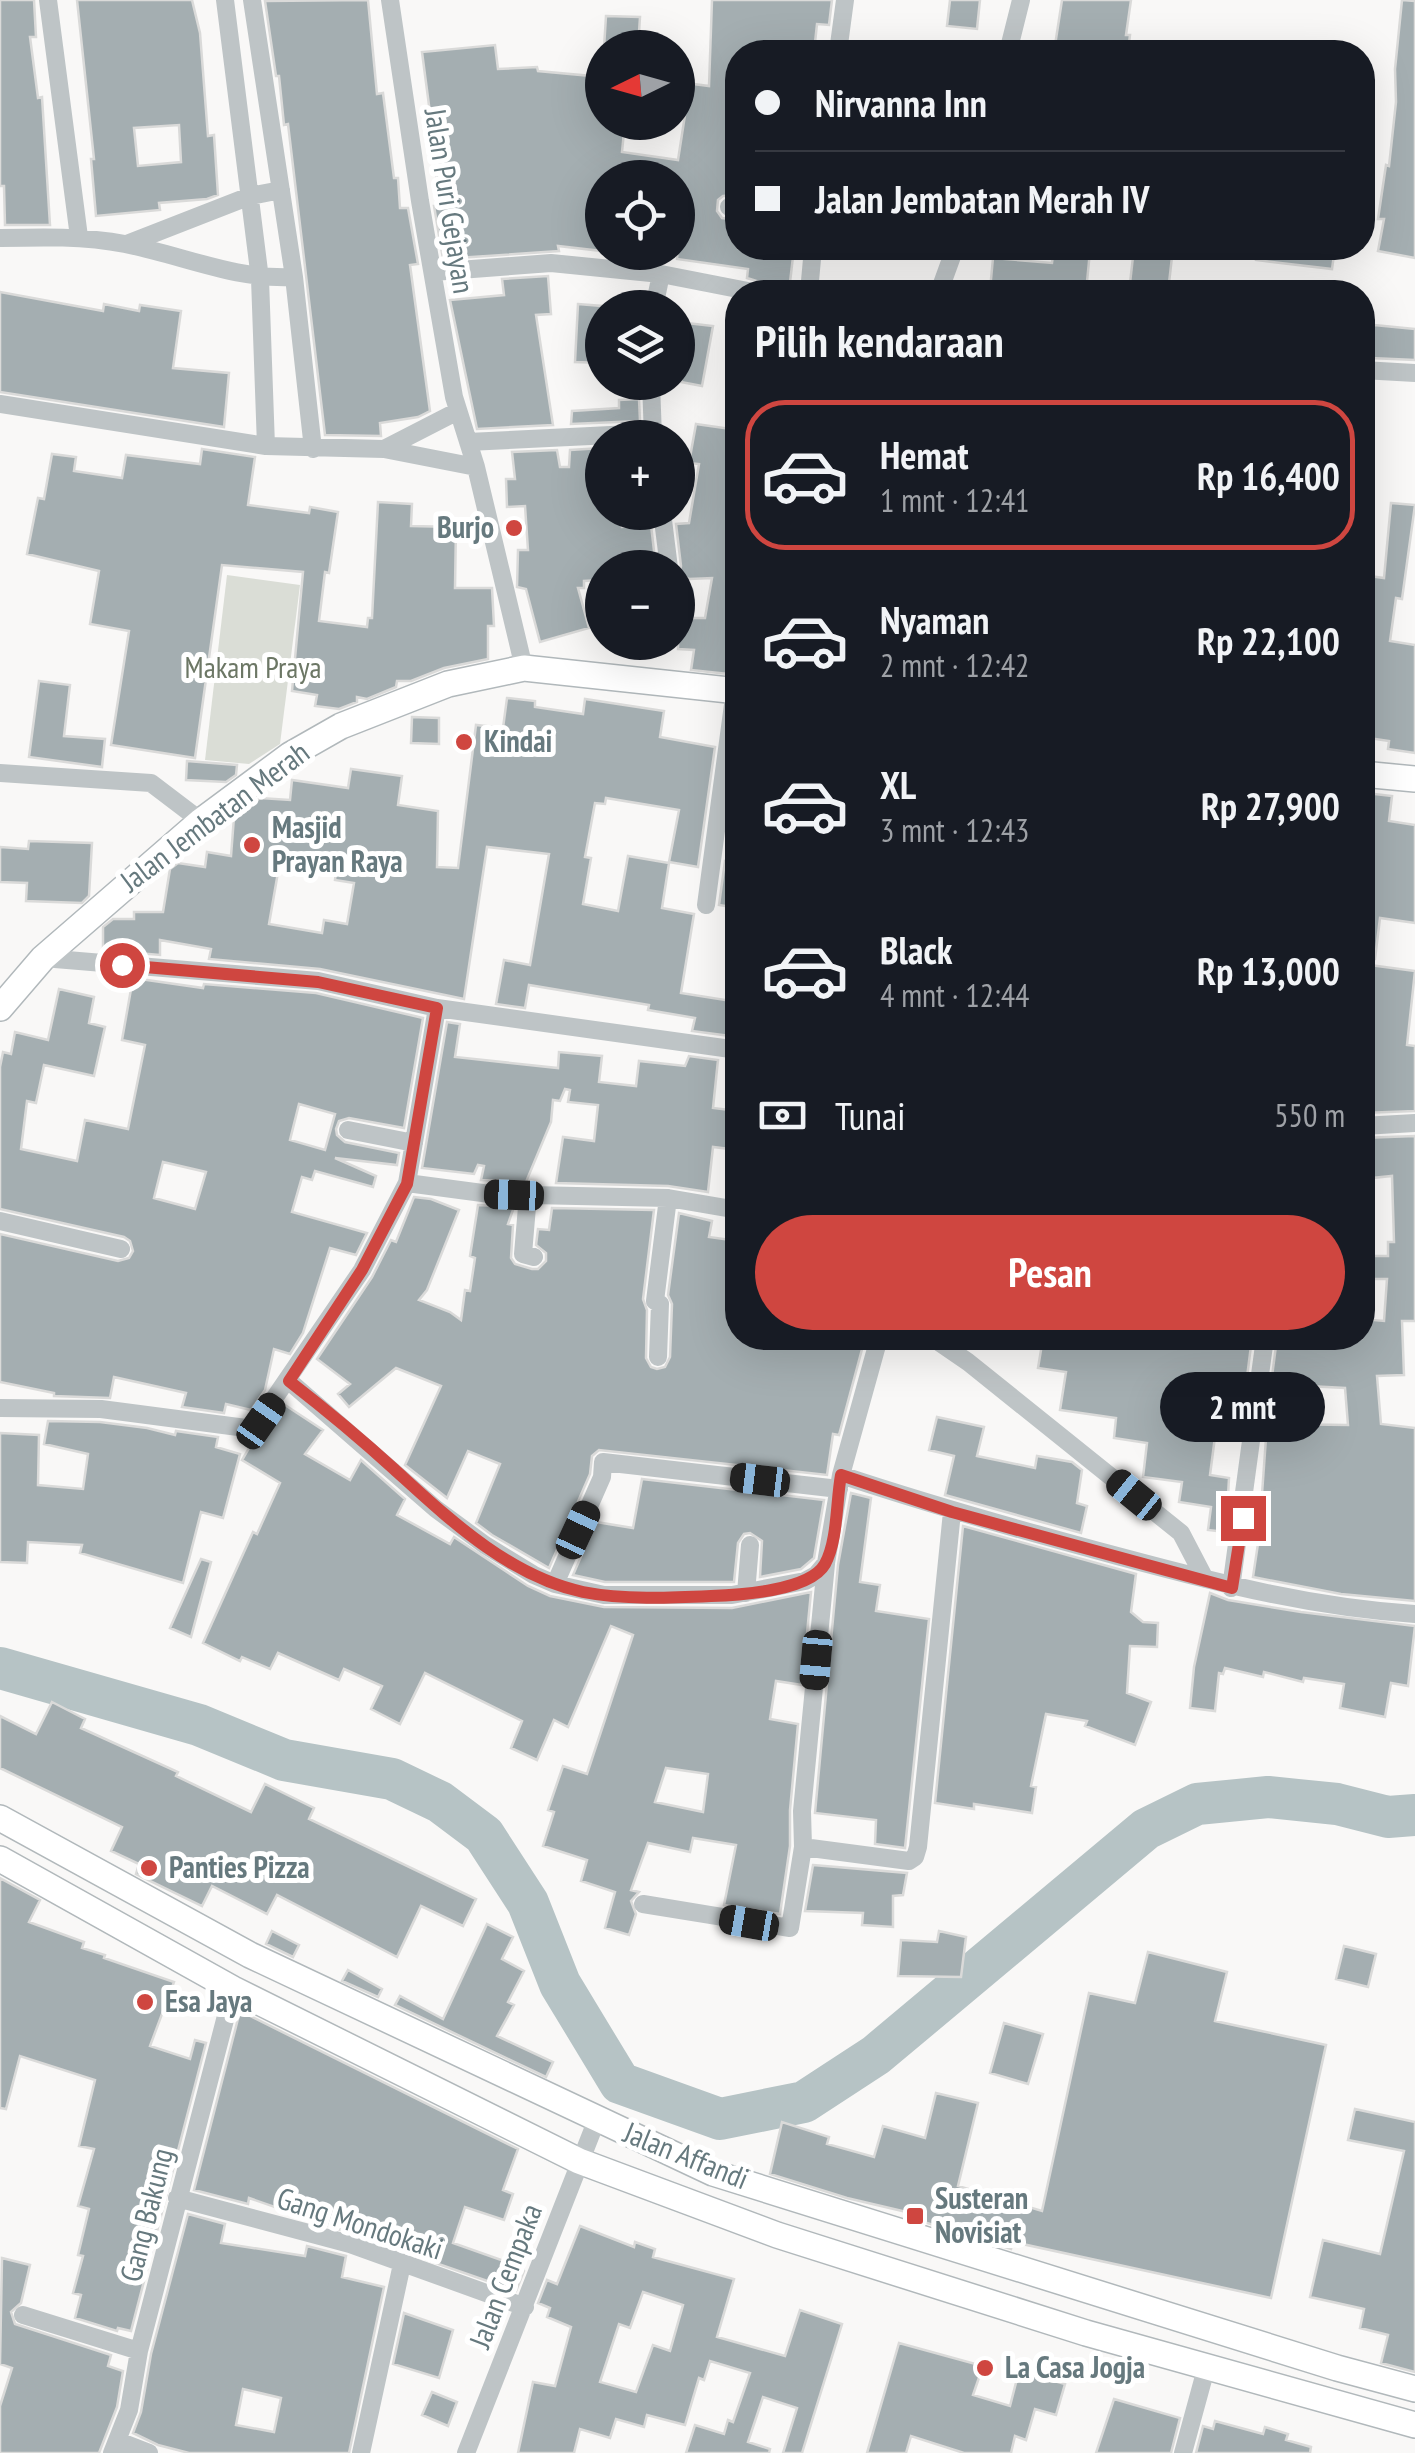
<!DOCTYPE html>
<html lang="id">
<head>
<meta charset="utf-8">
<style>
	:root { --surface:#171b24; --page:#20242c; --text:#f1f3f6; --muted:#9ea1a6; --line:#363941; --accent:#cf4640 }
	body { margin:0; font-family:"PT Sans Narrow",sans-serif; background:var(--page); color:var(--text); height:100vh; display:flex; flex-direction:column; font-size:38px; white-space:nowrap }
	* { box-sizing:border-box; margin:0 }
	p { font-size:32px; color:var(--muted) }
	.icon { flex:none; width:55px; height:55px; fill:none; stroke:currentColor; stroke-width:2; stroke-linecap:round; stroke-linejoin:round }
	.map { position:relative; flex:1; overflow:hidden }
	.drawer { position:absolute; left:725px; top:280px; width:650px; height:1070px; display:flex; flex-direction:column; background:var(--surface); border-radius:40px; box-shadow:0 10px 40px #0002 }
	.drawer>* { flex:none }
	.top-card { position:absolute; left:725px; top:40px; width:650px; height:220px; border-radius:40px; box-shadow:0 10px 40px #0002; display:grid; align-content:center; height:220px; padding:0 30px; background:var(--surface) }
	.needle { width:65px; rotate:265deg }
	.controls { position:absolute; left:585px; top:30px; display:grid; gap:20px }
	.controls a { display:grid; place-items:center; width:110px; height:110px; border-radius:50%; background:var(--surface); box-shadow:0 10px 40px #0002; font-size:50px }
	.end { position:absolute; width:45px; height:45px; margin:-22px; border:12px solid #cf4640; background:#fff; box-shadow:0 0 0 5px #fff }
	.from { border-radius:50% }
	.bubble { position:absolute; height:70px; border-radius:35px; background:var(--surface); box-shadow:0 10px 40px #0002; font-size:32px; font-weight:600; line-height:70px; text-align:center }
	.car { position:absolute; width:30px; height:60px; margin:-30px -15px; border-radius:12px; box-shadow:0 0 8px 2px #0007; background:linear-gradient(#222 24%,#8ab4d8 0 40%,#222 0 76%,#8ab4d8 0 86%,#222 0) }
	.top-card b { display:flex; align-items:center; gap:35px; height:95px; font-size:38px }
	.top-card b+b { border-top:2px solid var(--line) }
	.top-card i { width:25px; height:25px; background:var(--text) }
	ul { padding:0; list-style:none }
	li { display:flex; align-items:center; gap:30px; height:150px; margin:0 20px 15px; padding:0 10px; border:5px solid transparent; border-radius:40px }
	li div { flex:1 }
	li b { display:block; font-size:38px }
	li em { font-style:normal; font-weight:600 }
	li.current { border-color:var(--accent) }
	li>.icon { width:90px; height:90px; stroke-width:1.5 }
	h2 { padding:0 30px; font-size:45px; line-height:120px }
	.pay { display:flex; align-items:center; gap:25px; height:110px; padding:0 30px; font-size:38px }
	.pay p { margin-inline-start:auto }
	.cta { display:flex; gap:20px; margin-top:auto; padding:20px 30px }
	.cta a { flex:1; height:115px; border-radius:60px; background:var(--accent); color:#fff; font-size:40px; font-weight:600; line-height:115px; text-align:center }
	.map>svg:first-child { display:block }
</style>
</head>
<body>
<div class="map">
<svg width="1415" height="2453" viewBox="0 0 1415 2453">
	<rect width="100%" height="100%" fill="#f9f8f7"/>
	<path fill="#daddd6" d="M227 575 300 585 280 744 249 764 205 760Z"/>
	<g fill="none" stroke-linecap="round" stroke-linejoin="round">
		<path stroke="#b6c3c5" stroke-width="42" d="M0 1668 199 1725 284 1760 392 1779 440 1802 484 1835 528 1903 560 1984 620 2083 720 2119 804 2102 876 2055 1146 1829 1197 1804 1268 1797 1337 1804 1388 1817 1415 1815"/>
	</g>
	<path fill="#a4aeb1" stroke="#dadad9" stroke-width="2.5" fill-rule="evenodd" d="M0 0H34L36 37H30L38 98 42 97 50 225H5L4 186H0Z
		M77 0H192L200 33 208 136 214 135 218 195 207 199 159 203 160 210 96 216 91 159H94ZM179 125 181 162 138 166 134 128Z
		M368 0 377 94 383 93 394 178H398L400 208H408L418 264 410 265 430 411 418 417 380 423 381 436 325 435 288 124 284 125 279 76H276L265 1Z
		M712 0H832L829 25 817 24 814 52H738V195L723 196 718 200 717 211 722 218 738 220V248H794L789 291 765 288 760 282 747 278 748 269 677 259 681 212H678V178H602V251L558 246 559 251 443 259 434 206H437L435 136H433L422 52 495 45 498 69 537 67 538 71 602 77V122H625L622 152 678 160 685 115 678 114V82L709 86Z
		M950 0H980L977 29 947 26Z
		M1062 0H1131L1126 35H1130L1128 52H1054Z
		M1402 0 1415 1V258L1378 251 1384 219H1378L1386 165 1389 166 1396 102 1395 69Z
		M606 16 640 17 638 48H604Z
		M1054 248 1090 251 1086 292 990 290 993 258 1052 263Z
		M1134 248H1173L1168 292H1129Z
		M1257 248H1335L1332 269 1256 260Z
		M548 276 551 314 536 315 553 425 477 429 450 300 504 295 502 279Z
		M0 292 103 311 104 304 139 311 140 305 181 311 173 368 229 373 224 427 0 392Z
		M578 304 602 306V363L575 362Z
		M678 322 713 326 702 386 681 382 686 356 678 355Z
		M1374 325 1415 329V360L1371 358Z
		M639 399 640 421 571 424 572 411 619 408V400Z
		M696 424 738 430V675L691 670 694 650 678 649V618H705L712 578 689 579 679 575 681 566 676 524 689 523 699 464 689 463Z
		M602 448V512H621L622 527 651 525 656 568H602V580L584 581V588H578L589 628 540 642 526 589 517 587 518 550H528L525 506 507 507 506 479H515L512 452 557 450 560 467H569L570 450Z
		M202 449 255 457 248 505 309 513 310 507 338 512 329 573 325 572 319 621 367 627 368 618H372L378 502 412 504 411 526 456 527 455 588H492L494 626H488V659L444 668 411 681H397L396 687 367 699 357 697V702L339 709 315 706 317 695 292 691 303 572 222 565 195 758 111 745 129 631 90 624 99 571 27 554 38 498 44 499 52 454 76 457 74 471 122 478 126 455 200 464Z
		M1391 503 1415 505 1402 599 1396 598 1390 641 1415 645V753L1388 749 1389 741 1362 737V668L1367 634 1362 633V575L1384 578Z
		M39 681 70 685 64 736 105 739 102 767 29 757Z
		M507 698 535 701V707L583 714 585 699 664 711 660 737 715 747 698 867 669 862 679 810 606 798 605 804 595 803 585 857 591 858 583 904 618 911 628 856 669 863 662 908 694 914 681 993 738 1002V1037L692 1031 695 1018 648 1010 649 1005 529 985 525 1008 496 1004 504 960 530 965 549 854 487 847 464 999 320 969 209 959 211 949 160 940V955L103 950V927L113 919H134V912H163L170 869 178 863 205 867 207 852 231 856 234 817 260 798 290 800 292 780 348 788 351 769 402 776 398 805 438 811 437 867 458 868 476 725 503 728ZM281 855 337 863 335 880 354 883 347 924 324 920 322 933 269 924Z
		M412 717 439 718V744L411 743Z
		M187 761 237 765 236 775 226 782 186 780Z
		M1366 793 1392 796 1389 821 1415 825V923L1380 918 1375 959 1362 958V830Z
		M29 841 92 843 89 896 82 903 26 901 27 883 0 882V847L28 849Z
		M725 861 738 863V908L719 905Z
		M1362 964 1415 971 1407 1045 1415 1046V1111L1362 1113Z
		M133 978 203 988 204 984 316 993 423 1018 404 1128 349 1118 339 1121 336 1129 337 1135 345 1142 399 1153 397 1165 335 1158 376 1176 373 1187 315 1171 312 1180 302 1177 292 1212 367 1233 356 1255 330 1248 303 1333 290 1354 274 1349 265 1390 251 1410 226 1404 224 1413 182 1407 186 1393 114 1377 110 1398 54 1396V1393L0 1382V1234L118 1261 129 1258 133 1251 130 1241 124 1237 0 1209V1067L3 1052 11 1054 15 1032 48 1040 59 989 94 997 89 1023 105 1027 94 1076 44 1065 36 1103 27 1101 21 1149 77 1161 85 1120 128 1129 145 1045 122 1040ZM299 1104 335 1114 325 1150 290 1140ZM163 1162 206 1172 195 1209 154 1198Z
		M447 1022 460 1024 455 1057 558 1068 559 1052 602 1056 599 1082 636 1086 639 1061 685 1066 689 1056 718 1060 713 1108 738 1111V1150L713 1147 708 1192 668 1186 556 1183 563 1137 594 1141 598 1105 568 1102 570 1090 565 1089 560 1101 553 1100 551 1122 526 1182 481 1180 484 1166 478 1165 474 1174 422 1168Z
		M1415 1136V1321H1402L1404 1375 1377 1376 1381 1424 1415 1428V1601L1341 1594 1253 1577 1259 1537 1251 1536 1255 1507 1261 1508 1267 1424 1348 1425 1345 1388 1271 1384 1277 1338H1362V1319L1384 1321 1387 1279H1362V1256H1388V1242H1394L1392 1176 1362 1179V1138Z
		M414 1197 431 1199 459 1210 427 1290 419 1300 450 1312 461 1320 465 1290 470 1291 475 1258 470 1256 478 1205 514 1207 508 1224 513 1225 511 1258 515 1264 532 1269H538L546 1261V1253L536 1245 538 1229 549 1230 552 1208 654 1210 643 1299 647 1310 646 1358 651 1367 657 1369 665 1367 670 1357 672 1304 668 1295 679 1213 712 1221 709 1237 738 1241V1338H865L839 1435 833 1434 827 1475 599 1450 592 1456 590 1474 549 1568 492 1535 476 1523 500 1464 468 1451 447 1498 405 1465 441 1386 396 1368 349 1407 338 1394 350 1384 317 1359 372 1277 391 1240 396 1242Z
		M1043 1338H1159L1158 1342 1199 1345 1200 1338H1252L1240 1432 1216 1429 1210 1475 1229 1478 1226 1532 1208 1530 1211 1507 1179 1502 1182 1482 1143 1477 1147 1443 1114 1438 1116 1418 1060 1410 1066 1372 1038 1368Z
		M285 1405 323 1430 305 1454 350 1480 361 1460 405 1499 397 1515 450 1544 454 1537 528 1586 550 1596 604 1607 732 1608 811 1592 802 1685 776 1681 770 1719 798 1724 790 1810V1846L780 1914 724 1905 736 1845 693 1838 690 1852 648 1843 631 1890 639 1892 631 1901 636 1914 629 1935 605 1928 615 1892 581 1881 587 1860 543 1846 554 1812 548 1810 563 1766 587 1774 633 1635 611 1626 568 1727 554 1720 537 1760 511 1748 522 1721 425 1673 400 1724 371 1709 382 1686 344 1669 339 1680 278 1653 270 1669 242 1657 240 1661 203 1643 253 1532 257 1534 280 1483 242 1460 255 1438 266 1432ZM666 1768 708 1774 703 1812 655 1802Z
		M937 1417 984 1427 977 1456 1035 1468 1037 1456 1072 1462 1082 1470 1077 1503 1087 1506 1081 1533 945 1495 954 1456 929 1450Z
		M48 1421 100 1422 147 1428 175 1435 176 1431 218 1437 216 1447 240 1454 223 1518 201 1512 183 1583 80 1553 82 1545 28 1542 27 1563 0 1562V1433L39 1435 38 1485 83 1489 88 1454 44 1444Z
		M642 1479 824 1500 814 1558 801 1569 760 1577 762 1541 750 1533 744 1534 738 1543 734 1582H605L573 1575 596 1522 633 1528Z
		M851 1493 871 1498 860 1582 880 1585 876 1611 929 1619 905 1848 875 1844 876 1820 815 1813 838 1565Z
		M963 1526 1136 1574 1131 1612 1143 1622 1158 1623 1157 1647 1130 1646 1127 1693 1151 1702 1135 1745 1085 1726 1087 1721 1046 1714 1031 1786 1036 1787 1032 1813 974 1804V1809L935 1803Z
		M201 1559 211 1562 191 1637 170 1628Z
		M1210 1593 1228 1600 1301 1612 1415 1626 1408 1686 1391 1683 1385 1717 1340 1708 1344 1684 1304 1678 1303 1682 1264 1672 1263 1677 1225 1668 1223 1674 1219 1673 1215 1711 1190 1708 1194 1667Z
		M52 1702 85 1719 81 1728 178 1772 176 1776 251 1812 265 1784 314 1808 309 1819 476 1899 463 1926 421 1906 397 1957 277 1895 267 1914 212 1886 202 1906 136 1874 139 1864 111 1851 122 1827 0 1768V1716L36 1734Z
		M813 1865 907 1873 903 1895 893 1896V1927L862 1925 863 1913 805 1911Z
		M0 1878 40 1900 29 1922 84 1942 82 1948 105 1955 104 1958 174 1982 150 2046 190 2059 195 2040 206 2043 131 2331 118 2328 117 2331 75 2318 81 2295 73 2293 83 2256 78 2255 89 2209 78 2206 94 2149 79 2146 95 2080 20 2056 6 2109 0 2108Z
		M487 1924 513 1937 502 1959 524 1971 508 2002 514 2005 497 2036 553 2062 546 2077 395 2005 400 1996 443 2019Z
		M272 1931 299 1945 293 1957 266 1944Z
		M939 1931 966 1937 961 1977 898 1976 901 1940 937 1942Z
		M1344 1946 1376 1954 1368 1987 1336 1979Z
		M1148 1952 1227 1972 1215 2021 1326 2045 1271 2298 1013 2242 1011 2249 914 2219 915 2214 847 2198 770 2174 782 2122 829 2137 827 2144 874 2157 883 2126 925 2138 936 2093 978 2103 958 2186 1042 2211 1089 1993 1135 2003Z
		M348 1970 382 1989 378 1997 342 1981Z
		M240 2011 518 2149 503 2190 513 2194 504 2220 465 2207 453 2243 521 2267 524 2271 516 2291 249 2198 248 2204 194 2190Z
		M1004 2023 1043 2034 1028 2084 990 2073Z
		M1355 2109 1415 2122V2372L1381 2363 1388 2335 1360 2328 1364 2309 1310 2297 1323 2240 1380 2254 1404 2151 1348 2140Z
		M188 2214 225 2224 221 2243 305 2256 307 2246 346 2256 342 2277 384 2287 349 2453H189L158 2445 133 2433 141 2412 151 2354ZM243 2389 281 2398 274 2432 236 2425Z
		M580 2226 634 2247 635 2242 655 2249 653 2257 734 2279 717 2337 785 2356 800 2310 842 2324 802 2453H783L797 2408 763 2397 748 2442 770 2449 769 2453H686L695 2425 724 2434 728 2420 733 2422 750 2373 710 2361 704 2380 699 2378 685 2425 647 2415 644 2427 616 2419 610 2438 580 2429 574 2453H518L533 2382 555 2386 571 2327 547 2317 550 2308 538 2303 547 2280 557 2284ZM643 2292 683 2305 670 2351 653 2345 636 2392 600 2382 619 2324 630 2328Z
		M2 2258 30 2265 21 2303 11 2312 15 2324 111 2355 108 2366 123 2371 117 2407 99 2453H0V2406L12 2368 0 2364Z
		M404 2313 453 2330 439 2378 393 2364Z
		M899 2343 983 2366 973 2395 1010 2406 1019 2371 1065 2384 1056 2415 1035 2409 1026 2440 1015 2436 1011 2453H964L911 2436 906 2453H867Z
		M432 2392 457 2402 448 2426 422 2415Z
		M1114 2399 1180 2418 1171 2453H1096Z
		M1215 2421 1263 2434 1265 2427 1288 2434 1286 2440 1311 2447 1310 2453H1196L1203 2426 1213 2429Z"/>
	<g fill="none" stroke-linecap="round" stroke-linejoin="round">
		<g stroke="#b1b8bb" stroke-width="28">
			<path id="secondary" d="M1362 774 1415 779
				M0 1008 43 958 201 821 290 755 341 726 448 684 524 668 738 691
				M0 1818 250 1955 713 2173 1337 2368 1415 2389
				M0 1859 233 1989 579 2161 777 2235 1086 2333 1415 2425"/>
		</g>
		<path stroke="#bec4c6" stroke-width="18" d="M48 0 79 237
			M225 0 260 279 266 446
			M252 0 294 277 313 449
			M390 0 420 201 454 397 476 467 524 668
			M838 52 845 0
			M1008 52 1021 0
			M729 207 738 208
			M0 238C42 237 84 236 125 244 182 255 235 280 294 277
			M127 244 250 196 281 190
			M433 272 551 263 661 274 753 292
			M809 292 813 248
			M939 292 955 248
			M654 308 661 274
			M1362 370 1415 373
			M651 382 653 438
			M0 404 266 446 384 449 476 467
			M468 442 652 433
			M384 449 458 411
			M662 512 669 568
			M678 587 685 592
			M0 773 151 783 201 821
			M706 905 735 690
			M43 958 318 981 437 1008 738 1050
			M1362 1126 1415 1123
			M348 1130 414 1143
			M407 1183 490 1194 668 1198 738 1210
			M528 1195 523 1254 534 1257
			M0 1221 121 1249
			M933 1338 968 1362 1181 1533 1205 1579
			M658 1357 660 1304 655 1301 668 1198
			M289 1381 436 1509 485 1545 534 1575 555 1584 604 1595H732L805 1581 816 1575 826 1563 841 1475 879 1338
			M0 1408 101 1409 246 1428 256 1425 362 1270 407 1183 437 1008
			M841 1475C934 1506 1027 1532 1121 1557 1222 1584 1311 1607 1415 1614
			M826 1564 802 1811 803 1847 909 1861 915 1857 918 1847 952 1512
			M555 1584 602 1477 603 1462 839 1489
			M1231 1588 1265 1338
			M746 1593 750 1545
			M643 1904 790 1928 803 1847
			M177 2198 350 2244 525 2307
			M23 2315 139 2351
			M118 2441 149 2453
			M112 2453 129 2410 139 2351 233 1989
			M361 2453 402 2264
			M466 2453 597 2119
			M1183 2453 1207 2365"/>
		<use href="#secondary" stroke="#fff" stroke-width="25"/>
	</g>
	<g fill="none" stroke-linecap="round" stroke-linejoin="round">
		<path stroke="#cf4640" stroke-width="12" d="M122 965 318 982 437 1008 407 1184 362 1270 289 1381C325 1409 360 1438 394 1469 448 1518 508 1576 583 1592 624 1600 669 1598 711 1596 739 1595 810 1591 825 1564 838 1540 836 1502 841 1475L952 1512 1232 1588 1243 1518"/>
	</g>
	<g fill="#cf4640" stroke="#fff" stroke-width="4">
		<circle cx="514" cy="528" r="10"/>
		<circle cx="464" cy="742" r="10"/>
		<circle cx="252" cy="845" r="10"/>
		<circle cx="149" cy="1868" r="10"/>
		<circle cx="145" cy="2002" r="10"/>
		<rect x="905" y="2206" width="20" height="20" rx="5"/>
		<circle cx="985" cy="2368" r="10"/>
	</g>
	<g text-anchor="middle" stroke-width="10" stroke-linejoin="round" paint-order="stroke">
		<g font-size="30" fill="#66797e" stroke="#fff">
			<text transform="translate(449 201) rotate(81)" y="10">Jalan Puri Gejayan</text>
			<text transform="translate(215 817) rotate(-37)" y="10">Jalan Jembatan Merah</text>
			<text transform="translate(686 2156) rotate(22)" y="10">Jalan Affandi</text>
			<text transform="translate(147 2215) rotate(-76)" y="10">Gang Bakung</text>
			<text transform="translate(360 2224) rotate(18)" y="10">Gang Mondokaki</text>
			<text transform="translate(506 2276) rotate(-69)" y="10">Jalan Cempaka</text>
		</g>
		<g font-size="30" font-weight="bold" fill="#66797e" stroke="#fff" text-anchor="start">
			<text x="494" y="538" text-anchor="end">Burjo</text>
			<text x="484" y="752">Kindai</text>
			<text x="272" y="838">Masjid<tspan x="272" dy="34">Prayan Raya</tspan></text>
			<text x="169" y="1878">Panties Pizza</text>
			<text x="165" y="2012">Esa Jaya</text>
			<text x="935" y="2209">Susteran<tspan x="935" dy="34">Novisiat</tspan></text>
			<text x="1005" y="2378">La Casa Jogja</text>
		</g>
		<g font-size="30" fill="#6c7765" stroke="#fff">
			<text x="253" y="678">Makam Praya</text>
		</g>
	</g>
</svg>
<div class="controls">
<a><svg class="needle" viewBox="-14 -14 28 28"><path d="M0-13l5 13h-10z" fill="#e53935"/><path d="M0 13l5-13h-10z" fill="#9ea1a6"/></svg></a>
<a><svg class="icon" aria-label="locate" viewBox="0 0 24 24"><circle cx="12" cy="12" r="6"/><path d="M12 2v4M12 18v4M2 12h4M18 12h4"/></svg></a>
<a><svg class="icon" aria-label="layers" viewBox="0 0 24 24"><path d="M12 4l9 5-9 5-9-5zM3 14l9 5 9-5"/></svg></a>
<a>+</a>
<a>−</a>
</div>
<i class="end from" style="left:122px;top:965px"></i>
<i class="end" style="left:1243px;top:1518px"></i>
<div class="bubble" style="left:1160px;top:1372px;width:165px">2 mnt</div>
<i class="car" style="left:514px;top:1195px;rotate:272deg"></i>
<i class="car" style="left:261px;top:1421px;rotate:35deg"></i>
<i class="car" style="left:760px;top:1480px;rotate:277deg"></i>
<i class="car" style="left:1134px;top:1495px;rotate:309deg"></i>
<i class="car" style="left:578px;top:1530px;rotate:25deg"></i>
<i class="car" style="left:816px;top:1660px;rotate:185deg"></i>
<i class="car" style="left:749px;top:1923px;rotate:280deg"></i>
<div class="top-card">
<b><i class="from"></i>Nirvanna Inn</b>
<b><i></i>Jalan Jembatan Merah IV</b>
</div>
<section class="drawer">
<h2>Pilih kendaraan</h2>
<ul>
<li class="current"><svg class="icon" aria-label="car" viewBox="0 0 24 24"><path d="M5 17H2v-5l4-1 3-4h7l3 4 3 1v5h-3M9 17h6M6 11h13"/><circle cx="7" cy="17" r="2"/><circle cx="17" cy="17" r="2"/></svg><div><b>Hemat</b><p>1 mnt · 12:41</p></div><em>Rp 16,400</em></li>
<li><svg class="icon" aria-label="car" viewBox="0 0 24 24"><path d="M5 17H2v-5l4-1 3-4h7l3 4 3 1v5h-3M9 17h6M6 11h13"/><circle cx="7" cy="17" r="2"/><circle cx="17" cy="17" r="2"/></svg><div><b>Nyaman</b><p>2 mnt · 12:42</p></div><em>Rp 22,100</em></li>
<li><svg class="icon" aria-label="car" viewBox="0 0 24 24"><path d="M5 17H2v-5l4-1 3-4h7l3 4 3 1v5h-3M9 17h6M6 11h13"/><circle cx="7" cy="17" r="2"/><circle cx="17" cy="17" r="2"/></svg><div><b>XL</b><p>3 mnt · 12:43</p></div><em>Rp 27,900</em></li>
<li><svg class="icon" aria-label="car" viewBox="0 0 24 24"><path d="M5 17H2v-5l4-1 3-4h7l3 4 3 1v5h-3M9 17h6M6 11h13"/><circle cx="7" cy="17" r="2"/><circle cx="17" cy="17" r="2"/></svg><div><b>Black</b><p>4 mnt · 12:44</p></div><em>Rp 13,000</em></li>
</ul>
<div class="pay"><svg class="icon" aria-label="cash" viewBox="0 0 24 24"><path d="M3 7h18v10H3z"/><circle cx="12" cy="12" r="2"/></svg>Tunai<p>550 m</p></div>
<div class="cta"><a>Pesan</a></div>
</section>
</div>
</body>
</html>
